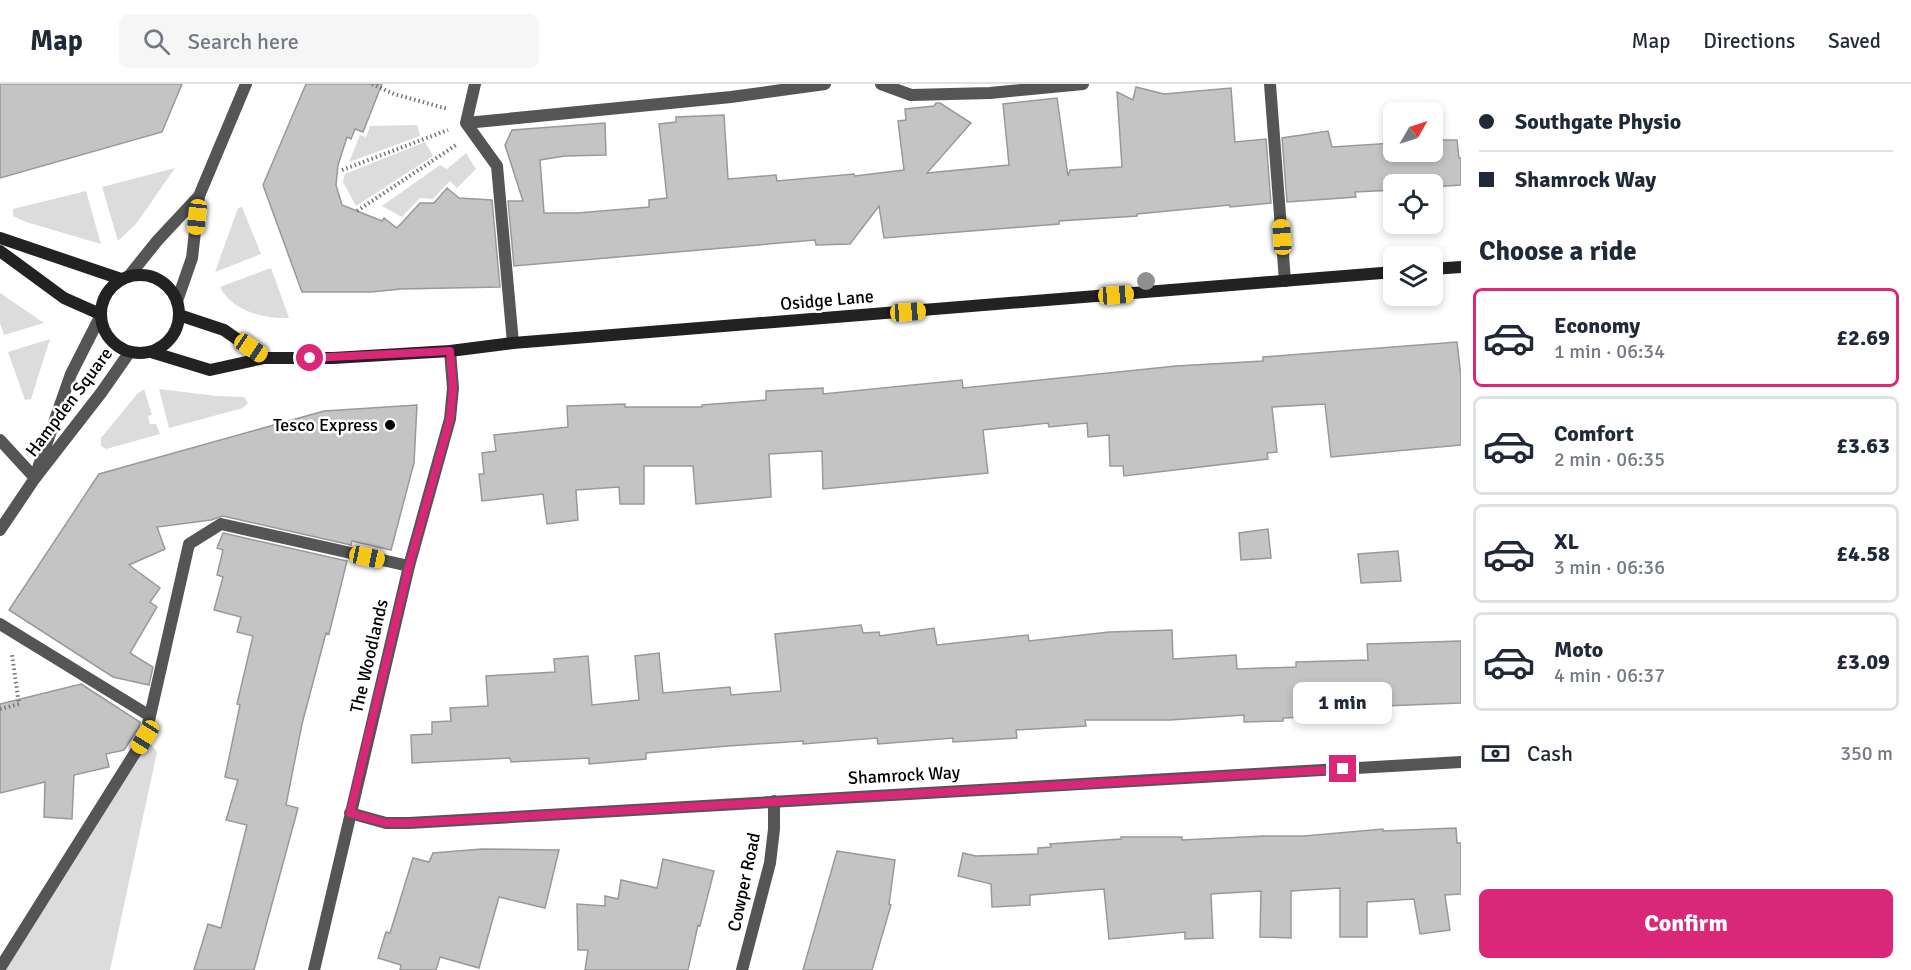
<!DOCTYPE html>
<html lang="en">
<head>
<meta charset="utf-8">
<style>
	:root { --surface:#fff; --page:#f6f6f7; --text:#1f2937; --muted:#747a83; --line:#e0e1e3; --accent:#db2777 }
	body { margin:0; font-family:Signika,sans-serif; background:var(--page); color:var(--text); height:100vh; display:flex; flex-direction:column; font-size:22px; white-space:nowrap }
	* { box-sizing:border-box; margin:0 }
	p { font-size:20px; color:var(--muted) }
	.icon { flex:none; width:33px; height:33px; fill:none; stroke:currentColor; stroke-width:2; stroke-linecap:round; stroke-linejoin:round }
	.map { position:relative; flex:1; overflow:hidden }
	.details { display:flex; flex-direction:column; background:var(--surface); width:450px }
	.details>* { flex:none }
	.top-card { display:grid; align-content:center; height:132px; padding:0 18px; background:var(--surface) }
	.needle { width:39px; rotate:51deg }
	.tools { position:absolute; left:1383px; top:18px; display:grid; gap:12px }
	.tools a { display:grid; place-items:center; width:60px; height:60px; border-radius:9px; background:var(--surface); box-shadow:0 3px 9px #0003; font-size:30px }
	.end { position:absolute; width:27px; height:27px; margin:-14px; border:8px solid #db2777; background:#fff; box-shadow:0 0 0 3px #fff }
	.from { border-radius:50% }
	.bubble { position:absolute; height:42px; border-radius:9px; background:var(--surface); box-shadow:0 3px 9px #0003; font-size:20px; font-weight:700; line-height:42px; text-align:center }
	.car { position:absolute; width:18px; height:36px; margin:-18px -9px; border-radius:8px; box-shadow:0 0 4px 2px #0007; background:linear-gradient(#f5c518 24%,#345 0 40%,#f5c518 0 76%,#345 0 86%,#f5c518 0) }
	.top-card b { display:flex; align-items:center; gap:21px; height:57px; font-size:22px }
	.top-card b+b { border-top:2px solid var(--line) }
	.top-card i { width:15px; height:15px; background:var(--text) }
	ul { padding:0; list-style:none }
	li { display:flex; align-items:center; gap:18px; height:99px; margin:0 12px 9px; padding:0 6px; border:3px solid var(--line); border-radius:9px }
	li div { flex:1 }
	li b { display:block; font-size:22px }
	li em { font-style:normal; font-weight:700 }
	li.active { border-color:var(--accent) }
	li>.icon { width:54px; height:54px; stroke-width:1.5 }
	h2 { padding:0 18px; font-size:27px; line-height:72px }
	.pay { display:flex; align-items:center; gap:15px; height:66px; padding:0 18px; font-size:22px }
	.pay p { margin-inline-start:auto }
	.primary-button { display:flex; gap:12px; margin-top:auto; padding:12px 18px }
	.primary-button a { flex:1; height:69px; border-radius:9px; background:var(--accent); color:#fff; font-size:24px; font-weight:700; line-height:69px; text-align:center }
	header { display:flex; align-items:center; gap:36px; box-sizing:border-box; height:84px; padding:0 30px; background:var(--surface); border-bottom:2px solid var(--line) }
	header strong { font-size:28px }
	nav { display:flex; gap:33px; margin-inline-start:auto; font-size:21px }
	.search { width:420px; height:54px; background:var(--page); display:flex; align-items:center; gap:15px; box-sizing:border-box; padding:0 21px; border-radius:9px; color:var(--muted); font-size:22px }
	main { display:flex; flex:1; min-height:0 }
	.map>svg:first-child { display:block }
</style>
</head>
<body>
<header>
<strong>Map</strong>
<div class="search"><svg class="icon" aria-label="search" viewBox="0 0 24 24"><circle cx="10" cy="10" r="6"/><path d="M15 15l6 6"/></svg>Search here</div>
<nav><a>Map</a><a>Directions</a><a>Saved</a></nav>
</header>
<main>
<div class="map">
<svg width="1461" height="886" viewBox="0 0 1461 886">
	<rect width="100%" height="100%" fill="#fff"/>
	<path fill="#dcdcdc" d="M417 41 420 52 349 78 360 51 366 53 370 42Z
		M425 58 433 72 356 122 343 98 345 90Z
		M466 69 476 85 457 104 450 97 433 115 420 114 402 133 382 122 440 81 447 85Z
		M175 84 136 140 118 157 102 103Z
		M86 107 101 160 26 138 13 132V125Z
		M242 123 261 170 215 188 238 124Z
		M271 184 289 234C264 235 232 227 220 203Z
		M0 209 44 239 4 251 0 239Z
		M50 255 31 315 25 316 8 268Z
		M144 305 152 331 148 332 150 340H156L160 350 106 365 101 362V354L137 310Z
		M159 305 217 312 244 313 248 319 243 324 169 344Z
		M145 653 157 668 110 886H0Z"/>
	<path fill="#c4c4c4" stroke="#999" stroke-width="1.5" d="M0 0H182L162 48 0 94Z
		M306 0H382L363 48 355 45 351 55 347 53 338 81 336 101 342 121 382 137 384 134 397 144 420 119H434L447 104 459 114 492 116 500 203 401 205 371 208H302L263 101Z
		M1136 3 1164 10 1231 4 1235 58 1266 55 1271 119 1230 123V121L1137 130V132L1059 137V140L884 154 879 122 850 160 816 161 815 156 514 182 508 117H523L505 61 512 46 605 39 606 71 565 72 540 76 544 129H577L649 123V116L667 114 659 40 676 38V33L724 31 728 95 776 91 777 97 854 90 855 92 904 86 898 37 906 36 905 25 934 22 936 19H940L971 39 927 89 1009 81 1003 20 1057 14 1068 92 1070 86 1122 83 1117 8 1133 16Z
		M1328 47 1332 63 1394 59V68H1432V56H1457L1459 74H1461V101L1432 103V100H1394V106L1355 108 1356 113 1287 118 1282 54Z
		M1457 258 1461 293V361L1331 373 1325 320 1272 323 1277 368 1267 369 1268 375 1124 392 1123 382H1110L1109 351 1088 353 1087 339 1049 343 1048 339 983 346 988 389 823 405 822 367 769 370 771 413 696 420 693 382H644V420H620L619 403 576 406 578 436 547 440 543 410 482 417 479 390H484L482 369 496 367 494 351 568 343 567 322 625 320V323H702V321L766 316V307L823 304V310L962 296 963 304 1176 282 1263 277V273Z
		M417 321 414 379 391 466 352 457 351 461 223 432 211 436 157 443 165 465 129 481 160 504 150 518 157 523 130 569 153 583 149 601 113 593 9 526 99 390 324 327Z
		M1268 445 1271 474 1241 476 1239 449Z
		M223 449 347 477 329 550 326 549 302 640 286 721 298 724 254 886H194L208 840 221 844 247 741 226 736 238 696 225 693 240 621 237 620 253 552 237 548 241 533 214 526 223 493 217 491 223 466 217 464Z
		M1398 467 1401 497 1361 499 1358 470Z
		M861 541 863 549 879 548 880 552 934 544 937 561 1028 551 1029 557 1109 548 1172 546 1173 575 1236 571 1237 585 1296 583V578L1368 576 1367 560 1461 557V619L1358 623 1359 631 1283 634V637L1244 638V631L1170 636H1085L1086 642 1016 646 1017 654 953 658V654L878 660 877 654 803 660V657L728 662 646 669V675L589 680V674L511 678 510 674 412 679 411 651 432 650V638L451 637 450 624 488 622 486 592 555 588 554 575 588 572 592 621 639 616 635 572 659 569 663 609 730 603 731 611 781 607 775 550Z
		M81 600 140 638 139 643 124 666 106 670 109 683 74 691 72 735 44 733 45 698 0 709V620Z
		M1456 744 1457 759H1461V810L1445 811 1450 846 1420 850 1414 815 1367 818V853H1340V804L1291 807V854L1260 853 1261 807 1211 810 1213 854 1185 855V848L1109 855 1104 805 1030 811V821L992 823 991 800 958 792 963 769 976 772 1038 770V764L1051 763 1050 760 1121 755V753H1182V756L1264 752H1304L1383 745V747Z
		M482 765 559 766 545 824 499 813 479 884 440 873 436 886H400L401 881 378 874 386 848 390 849 413 774 429 778 433 769Z
		M837 767 895 776 889 820 891 821 872 886H803Z
		M663 775 714 787 700 842 698 841 688 886H585L588 866H578L577 820 605 822V812L618 815 621 796 657 804Z"/>
	<g fill="none" stroke-linecap="round" stroke-linejoin="round">
		<path stroke="#777" stroke-width="4" stroke-dasharray="1.5 3" stroke-linecap="butt" d="M372 0 394 10 448 25
			M342 86 448 46
			M357 127 456 61
			M0 625 19 620 12 571"/>
		<path stroke="#555" stroke-width="12" d="M475 0 466 39 497 82 513 259
			M881 0 911 11 990 9 1083 0
			M1270 0 1285 197
			M466 39 731 13 825 0
			M0 356 35 394
			M0 540 150 632 189 460 221 440 409 482
			M0 884 145 653 150 632"/>
		<path stroke="#555" stroke-width="12" d="M129 192 157 157 199 112
			M177 217 192 174 199 112 246 0
			M350 729 386 739H409L1461 678
			M314 886 409 482 450 335 453 304 450 267
			M742 886 770 779 774 745V717"/>
		<path stroke="#555" stroke-width="12" d="M38 384 71 290 100 233
			M0 446 35 394 101 309 129 269"/>
		<path stroke="#222" stroke-width="12" d="M0 154 121 195
			M0 167 64 214 100 230
			M1432 185 1461 183
			M101 230a39 39 0 1 1 78 0a39 39 0 1 1-78 0Z
			M179 231 224 246 264 274
			M151 268 210 286 264 274H333L450 267 513 259 1394 188"/>
	</g>
	<circle fill="#8f8f8f" cx="1146" cy="197" r="9"/>
	<g fill="none" stroke-linecap="round" stroke-linejoin="round">
		<path stroke="#db2777" stroke-width="8" d="M310 274 450 267 453 304 450 335 409 482 350 729 386 739H409L1343 685"/>
	</g>
	<circle fill="#000" stroke="#fff" stroke-width="2" cx="390" cy="341" r="6"/>
	<g text-anchor="middle" stroke-width="5" stroke-linejoin="round" paint-order="stroke">
		<g font-size="18" fill="#000" stroke="#fff">
			<text transform="translate(827 216) rotate(-5)" y="6">Osidge Lane</text>
			<text transform="translate(69 318) rotate(-53)" y="6">Hampden Square</text>
			<text transform="translate(369 572) rotate(-77)" y="6">The Woodlands</text>
			<text transform="translate(904 691) rotate(-3)" y="6">Shamrock Way</text>
			<text transform="translate(744 798) rotate(-78)" y="6">Cowper Road</text>
		</g>
		<g font-size="18" fill="#000" stroke="#fff" text-anchor="end">
			<text x="378" y="347">Tesco Express</text>
		</g>
	</g>
</svg>
<div class="tools">
<a><svg class="needle" viewBox="-14 -14 28 28"><path d="M0-13l5 13h-10z" fill="#e53935"/><path d="M0 13l5-13h-10z" fill="#747a83"/></svg></a>
<a><svg class="icon" aria-label="locate" viewBox="0 0 24 24"><circle cx="12" cy="12" r="6"/><path d="M12 2v4M12 18v4M2 12h4M18 12h4"/></svg></a>
<a><svg class="icon" aria-label="layers" viewBox="0 0 24 24"><path d="M12 4l9 5-9 5-9-5zM3 14l9 5 9-5"/></svg></a>
</div>
<i class="end from" style="left:310px;top:274px"></i>
<i class="end" style="left:1343px;top:685px"></i>
<div class="bubble" style="left:1293px;top:598px;width:99px">1 min</div>
<i class="car" style="left:197px;top:133px;rotate:186deg"></i>
<i class="car" style="left:1282px;top:153px;rotate:356deg"></i>
<i class="car" style="left:1116px;top:211px;rotate:86deg"></i>
<i class="car" style="left:908px;top:228px;rotate:86deg"></i>
<i class="car" style="left:251px;top:264px;rotate:124deg"></i>
<i class="car" style="left:367px;top:473px;rotate:102deg"></i>
<i class="car" style="left:145px;top:653px;rotate:212deg"></i>
</div>
<section class="details">
<div class="top-card">
<b><i class="from"></i>Southgate Physio</b>
<b><i></i>Shamrock Way</b>
</div>
<h2>Choose a ride</h2>
<ul>
<li class="active"><svg class="icon" aria-label="car" viewBox="0 0 24 24"><path d="M5 17H2v-5l4-1 3-4h7l3 4 3 1v5h-3M9 17h6M6 11h13"/><circle cx="7" cy="17" r="2"/><circle cx="17" cy="17" r="2"/></svg><div><b>Economy</b><p>1 min · 06:34</p></div><em>£2.69</em></li>
<li><svg class="icon" aria-label="car" viewBox="0 0 24 24"><path d="M5 17H2v-5l4-1 3-4h7l3 4 3 1v5h-3M9 17h6M6 11h13"/><circle cx="7" cy="17" r="2"/><circle cx="17" cy="17" r="2"/></svg><div><b>Comfort</b><p>2 min · 06:35</p></div><em>£3.63</em></li>
<li><svg class="icon" aria-label="car" viewBox="0 0 24 24"><path d="M5 17H2v-5l4-1 3-4h7l3 4 3 1v5h-3M9 17h6M6 11h13"/><circle cx="7" cy="17" r="2"/><circle cx="17" cy="17" r="2"/></svg><div><b>XL</b><p>3 min · 06:36</p></div><em>£4.58</em></li>
<li><svg class="icon" aria-label="car" viewBox="0 0 24 24"><path d="M5 17H2v-5l4-1 3-4h7l3 4 3 1v5h-3M9 17h6M6 11h13"/><circle cx="7" cy="17" r="2"/><circle cx="17" cy="17" r="2"/></svg><div><b>Moto</b><p>4 min · 06:37</p></div><em>£3.09</em></li>
</ul>
<div class="pay"><svg class="icon" aria-label="cash" viewBox="0 0 24 24"><path d="M3 7h18v10H3z"/><circle cx="12" cy="12" r="2"/></svg>Cash<p>350 m</p></div>
<div class="primary-button"><a>Confirm</a></div>
</section>
</main>
</body>
</html>
